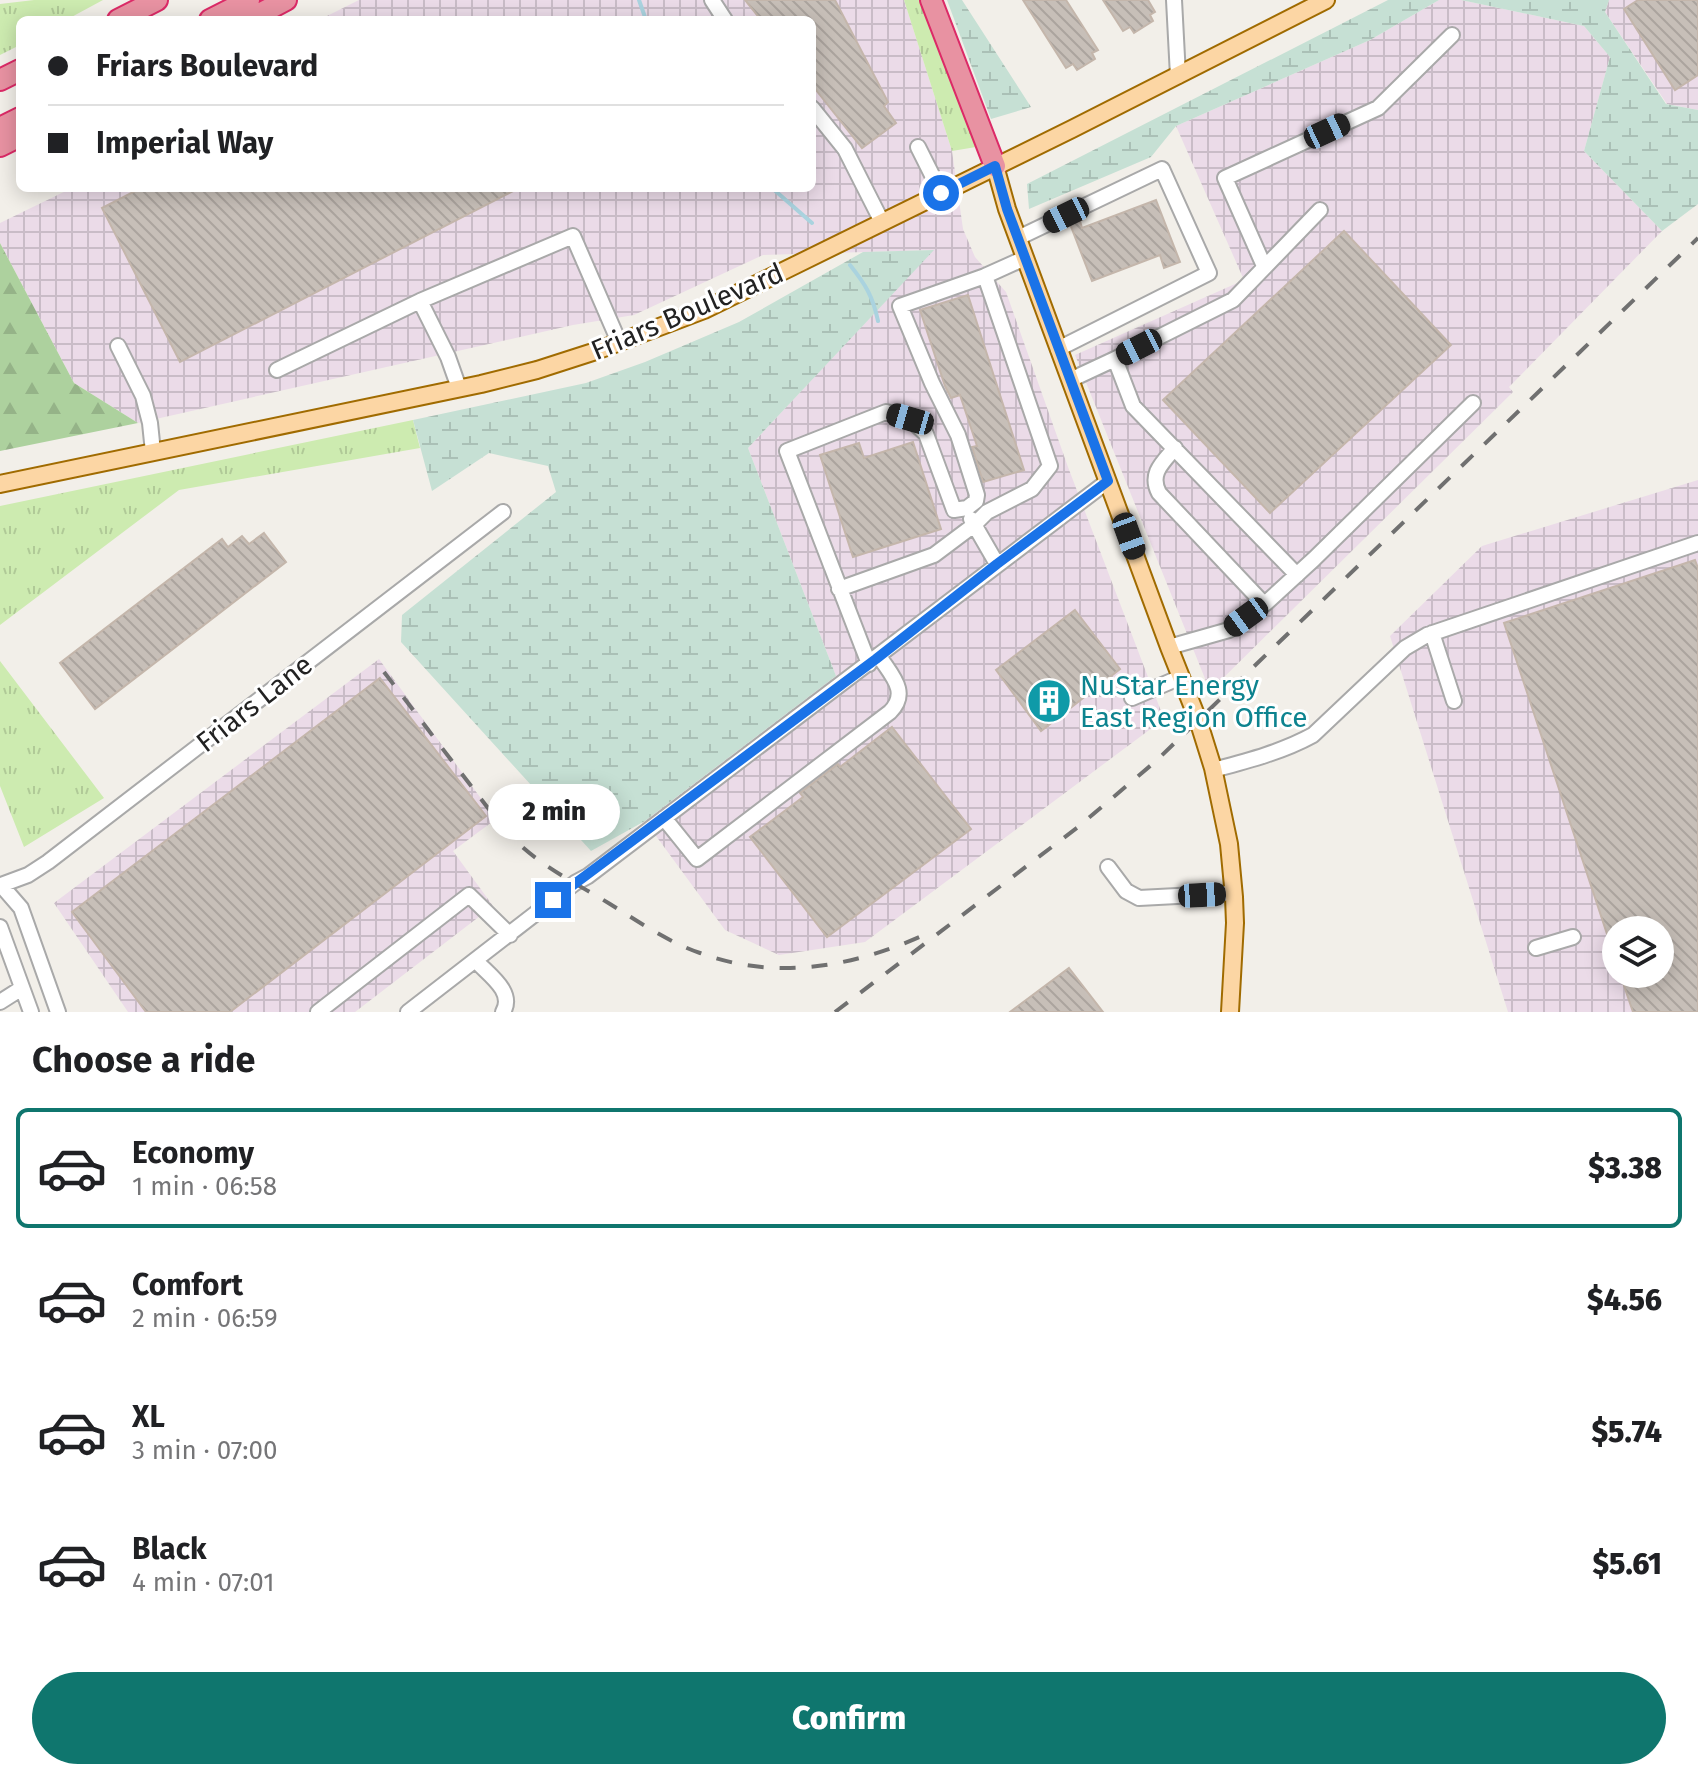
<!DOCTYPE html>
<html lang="en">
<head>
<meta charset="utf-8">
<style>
	:root { --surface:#fff; --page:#f6f6f6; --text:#202124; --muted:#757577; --line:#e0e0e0; --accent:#0f766e }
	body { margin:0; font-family:"Fira Sans",sans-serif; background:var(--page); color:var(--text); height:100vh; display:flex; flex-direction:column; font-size:30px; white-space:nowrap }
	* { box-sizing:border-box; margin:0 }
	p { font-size:26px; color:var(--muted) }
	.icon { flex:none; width:44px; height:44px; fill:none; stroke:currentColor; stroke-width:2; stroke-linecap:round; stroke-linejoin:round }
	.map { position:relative; height:1012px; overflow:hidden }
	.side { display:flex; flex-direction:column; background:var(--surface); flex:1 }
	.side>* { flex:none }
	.guide { position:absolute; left:16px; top:16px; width:800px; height:176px; border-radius:12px; box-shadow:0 4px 20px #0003; display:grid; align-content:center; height:176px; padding:0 32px; background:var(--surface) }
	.tools { position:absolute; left:1602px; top:916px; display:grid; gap:16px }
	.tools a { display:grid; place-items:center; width:72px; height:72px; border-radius:50%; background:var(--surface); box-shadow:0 4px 20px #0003; font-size:40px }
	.end { position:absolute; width:36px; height:36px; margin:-18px; border:10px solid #1a73e8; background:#fff; box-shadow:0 0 0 4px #fff }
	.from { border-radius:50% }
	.bubble { position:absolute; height:56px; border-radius:28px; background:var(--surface); box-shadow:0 4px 20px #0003; font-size:26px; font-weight:800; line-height:56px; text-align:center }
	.car { position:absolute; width:24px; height:48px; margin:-24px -12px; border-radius:10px; box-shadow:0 0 6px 2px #0007; background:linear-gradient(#222 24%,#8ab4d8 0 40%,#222 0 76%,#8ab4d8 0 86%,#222 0) }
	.guide b { display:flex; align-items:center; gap:28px; height:76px; font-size:30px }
	.guide b+b { border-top:2px solid var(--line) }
	.guide i { width:20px; height:20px; background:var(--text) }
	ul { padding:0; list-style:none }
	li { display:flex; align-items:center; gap:24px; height:120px; margin:0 16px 12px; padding:0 16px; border:4px solid transparent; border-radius:12px }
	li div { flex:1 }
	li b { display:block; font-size:30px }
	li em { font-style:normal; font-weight:800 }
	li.on { border-color:var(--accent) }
	li>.icon { width:72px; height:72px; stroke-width:1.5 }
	h2 { padding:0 32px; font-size:36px; line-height:96px }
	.button { display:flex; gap:16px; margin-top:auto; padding:16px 32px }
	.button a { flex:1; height:92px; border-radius:48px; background:var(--accent); color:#fff; font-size:32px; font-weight:800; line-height:92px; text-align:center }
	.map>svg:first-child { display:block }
</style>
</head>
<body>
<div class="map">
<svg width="1698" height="1012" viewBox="0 0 1698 1012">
	<defs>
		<pattern id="industrial-grid" width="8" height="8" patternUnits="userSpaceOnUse" patternTransform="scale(2)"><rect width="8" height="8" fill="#ebdbe8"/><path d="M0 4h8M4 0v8" fill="none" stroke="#c9bcc7"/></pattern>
		<pattern id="grass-tufts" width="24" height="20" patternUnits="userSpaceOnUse" patternTransform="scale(2)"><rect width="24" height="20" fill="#cdebb0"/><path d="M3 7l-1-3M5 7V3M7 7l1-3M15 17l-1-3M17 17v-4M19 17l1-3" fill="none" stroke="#b0c997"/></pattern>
		<pattern id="forest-firs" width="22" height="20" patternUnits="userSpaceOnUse" patternTransform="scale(2)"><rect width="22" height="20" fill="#add19e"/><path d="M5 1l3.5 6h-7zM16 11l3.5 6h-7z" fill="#95b388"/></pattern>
		<pattern id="wetland-marsh" width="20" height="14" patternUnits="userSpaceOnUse" patternTransform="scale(2)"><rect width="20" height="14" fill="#c6e0d4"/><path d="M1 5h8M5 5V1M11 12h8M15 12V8" fill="none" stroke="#aac0b6"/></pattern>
		<pattern id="building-back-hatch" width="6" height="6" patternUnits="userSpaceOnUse" patternTransform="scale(2)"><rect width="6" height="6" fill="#c7bfb8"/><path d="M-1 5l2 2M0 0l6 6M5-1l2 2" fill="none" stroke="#aba49e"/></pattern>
	</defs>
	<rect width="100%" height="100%" fill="#f2efe9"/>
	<path fill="url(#industrial-grid)" fill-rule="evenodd" d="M359 0H904L952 151 963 229 975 257 1006 292 1068 467 1164 719 865 942 779 955 725 930 645 821 836 676 748 448 933 250 763 255 634 315 573 325 138 423 74 383 0 243V223L72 188H812V20H319Z
		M1439 0H1461L1584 26 1610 57 1584 151 1662 231 1509 387 1513 392 1210 691 1075 355 1244 280 1176 126 1370 40Z
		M1609 0H1698V110L1667 104 1605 12Z
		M1698 480V1012H1508L1390 636 1482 546ZM1616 930H1660V974H1616Z
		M379 659 496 819 453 851 493 906 355 1012H128L54 903Z"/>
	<path fill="url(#grass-tufts)" d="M34 0H103L66 20H20V45L0 55V4Z
		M904 0H921L976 147 952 151Z
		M413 420 420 448 179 490 0 625V506Z
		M0 661 104 798 24 847 0 786Z"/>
	<path fill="url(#forest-firs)" d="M0 243 74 383 138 423 0 451Z"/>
	<path fill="url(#wetland-marsh)" d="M947 0H962L1031 107 991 119Z
		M1388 0H1439L1370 40 1176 126 1151 157 1029 209 1027 184Z
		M1461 0H1609L1605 12 1666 104 1698 110V204L1662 231 1584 151 1610 57 1584 26Z
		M934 250 748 448 836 676 645 821 591 851 401 642 402 615 556 492 548 466 489 453 432 491 413 420 586 383 645 362 739 322 863 252Z"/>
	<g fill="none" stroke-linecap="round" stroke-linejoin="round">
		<path stroke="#aad3df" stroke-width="4" d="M639 0 646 20
			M772 188 812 223
			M850 265C866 285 873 297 878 321"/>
	</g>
	<path fill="url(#building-back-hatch)" stroke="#c4b6ab" stroke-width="2" d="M745 0H835L888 102 884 106 896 123 862 148 812 85V20H761Z
		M1023 0H1066L1098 50 1092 53 1095 59 1077 70 1073 64 1066 68Z
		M1103 0H1148L1155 12 1150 15 1153 21 1134 33 1130 27 1123 31Z
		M1638 0H1698V75L1675 90 1624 9Z
		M141 188H519L180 362 102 208Z
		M1156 200 1180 262 1164 268 1160 255 1092 281 1070 224 1080 221 1082 228Z
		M1344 231 1451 345 1270 513 1163 400Z
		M968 295 1024 470 983 482 972 447 977 446 960 395 951 398 945 386 920 310Z
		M913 442 941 529 853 557 820 455 859 443 864 458Z
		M264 533 286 562 95 709 60 663 222 539 228 547 242 536 249 544Z
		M1695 560 1698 568V1012H1633L1620 974H1660V930H1616V954L1614 955 1504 623Z
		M1075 610 1120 669 1041 731 996 670Z
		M380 678 486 816 230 1012H146L72 912Z
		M892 727 971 829 827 937 750 837 803 797 800 793 838 764 840 767Z
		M1069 968 1103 1012H1010Z"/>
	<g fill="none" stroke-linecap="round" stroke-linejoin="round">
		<g stroke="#a9a9a9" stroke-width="18">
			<path id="minor" d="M712 0 725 20
				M1174 0 1178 76
				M812 108 845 149 882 222
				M918 147 941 193
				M1018 238 1162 169 1209 273 1058 349
				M1264 266 1225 178 1378 108 1452 35
				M420 301 573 236 619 342
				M118 346 143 396 150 423 153 452
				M1115 359 1233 300 1320 210
				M277 370 420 301 448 357 459 388
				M1070 380 1115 359 1133 406 1297 575
				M1175 448C1162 463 1149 474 1159 493L1264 604
				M971 519 997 564
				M839 589 934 555 974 525 987 512 1032 489 1050 466 985 276
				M1432 633 1454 701
				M1169 647 1229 630 1266 603 1314 559 1473 403
				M869 664 787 451 886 412 910 419 926 434 954 510 967 508 976 501 977 495 958 435 932 383 900 306 985 276 1025 258
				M1132 698 1181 677
				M1213 770C1247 761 1282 752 1313 735L1405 648 1427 635 1698 543
				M664 818 697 859 890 712C910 692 891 675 879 656
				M1108 867 1126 891 1139 898 1234 893
				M1 885 28 875 48 862 503 512
				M1 885 21 908 58 1012
				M0 927 31 1012
				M1536 948 1573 937
				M476 961C489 975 515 992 503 1012
				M0 1002 22 988
				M318 1012 469 895 510 935
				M408 1012 575 883 588 876 1108 481"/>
		</g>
		<g stroke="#a06b00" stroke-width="20">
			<path id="major" d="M995 166 1007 209 1169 647 1198 720 1213 768 1229 844 1234 897 1235 923 1230 1012
				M0 484 481 384 537 370 596 351 704 310 1072 129 1326 0"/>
		</g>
		<g stroke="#dc2a67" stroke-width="24">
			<path id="highway" d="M931 0 995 166
				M118 20 157 0
				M210 20 249 0
				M248 20 286 0
				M0 80 20 70
				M0 128 20 118
				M0 146 20 136"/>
		</g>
		<use href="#minor" stroke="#fff" stroke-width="14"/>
		<use href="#major" stroke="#fcd6a4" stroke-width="16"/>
		<use href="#highway" stroke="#e892a2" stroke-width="20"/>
		<path stroke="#707070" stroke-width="4" stroke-dasharray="16 16" stroke-linecap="butt" d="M384 672C411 707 438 743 465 778 482 800 499 824 519 844 546 869 579 885 610 904 639 922 668 942 700 953 776 981 853 967 924 935
			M835 1012 1078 827 1156 761 1698 238"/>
	</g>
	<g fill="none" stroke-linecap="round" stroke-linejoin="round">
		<path stroke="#1a73e8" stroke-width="10" d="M553 900 876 659 997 564 1108 481 1007 209 995 166 941 193"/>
	</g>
	<defs>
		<g id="building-disc" transform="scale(2.3)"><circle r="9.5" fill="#0f9aa8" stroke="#fff"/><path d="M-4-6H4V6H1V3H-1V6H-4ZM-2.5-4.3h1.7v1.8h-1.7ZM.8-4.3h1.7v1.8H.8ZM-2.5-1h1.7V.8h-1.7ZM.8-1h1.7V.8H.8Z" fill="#fff"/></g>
	</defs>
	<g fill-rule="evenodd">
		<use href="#building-disc" x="1049" y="701"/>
	</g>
	<g text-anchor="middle" stroke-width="6" stroke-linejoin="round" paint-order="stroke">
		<g font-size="28" fill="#222" stroke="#fff">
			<text transform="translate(687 311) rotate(-23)" y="10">Friars Boulevard</text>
			<text transform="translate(254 703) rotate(-38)" y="10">Friars Lane</text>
		</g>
		<g font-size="28" fill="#0d838f" stroke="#fff" text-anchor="start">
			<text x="1080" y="695">NuStar Energy<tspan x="1080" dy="32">East Region Office</tspan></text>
		</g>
	</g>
</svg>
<div class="tools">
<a><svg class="icon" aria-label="layers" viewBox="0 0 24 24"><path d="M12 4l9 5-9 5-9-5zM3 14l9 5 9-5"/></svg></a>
</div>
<i class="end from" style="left:941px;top:193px"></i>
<i class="end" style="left:553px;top:900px"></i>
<div class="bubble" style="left:488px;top:784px;width:132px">2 min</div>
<i class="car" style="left:1327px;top:131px;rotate:65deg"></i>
<i class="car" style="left:1066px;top:215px;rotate:244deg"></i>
<i class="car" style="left:1139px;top:347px;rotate:243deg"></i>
<i class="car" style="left:910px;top:419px;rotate:286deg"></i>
<i class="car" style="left:1129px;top:536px;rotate:160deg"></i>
<i class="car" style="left:1246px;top:617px;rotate:234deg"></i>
<i class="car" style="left:1202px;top:895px;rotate:87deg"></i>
<div class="guide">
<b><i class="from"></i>Friars Boulevard</b>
<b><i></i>Imperial Way</b>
</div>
</div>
<section class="side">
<h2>Choose a ride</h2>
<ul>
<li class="on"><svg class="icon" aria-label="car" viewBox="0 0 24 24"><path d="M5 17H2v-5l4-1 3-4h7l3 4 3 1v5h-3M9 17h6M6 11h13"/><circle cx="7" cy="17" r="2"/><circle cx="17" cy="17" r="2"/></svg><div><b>Economy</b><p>1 min · 06:58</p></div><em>$3.38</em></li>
<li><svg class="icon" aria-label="car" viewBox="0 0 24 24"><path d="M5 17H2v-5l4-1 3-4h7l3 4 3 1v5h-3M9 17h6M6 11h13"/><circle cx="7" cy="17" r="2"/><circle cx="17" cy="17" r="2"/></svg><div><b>Comfort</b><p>2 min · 06:59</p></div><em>$4.56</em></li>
<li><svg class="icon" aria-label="car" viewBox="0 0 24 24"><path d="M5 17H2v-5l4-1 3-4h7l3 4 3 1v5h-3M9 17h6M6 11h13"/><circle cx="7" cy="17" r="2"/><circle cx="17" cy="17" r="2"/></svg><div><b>XL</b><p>3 min · 07:00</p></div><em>$5.74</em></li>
<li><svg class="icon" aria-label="car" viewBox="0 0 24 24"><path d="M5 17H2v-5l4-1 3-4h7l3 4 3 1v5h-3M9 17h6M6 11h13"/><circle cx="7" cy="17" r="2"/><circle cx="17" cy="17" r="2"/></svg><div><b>Black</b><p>4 min · 07:01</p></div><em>$5.61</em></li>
</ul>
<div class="button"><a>Confirm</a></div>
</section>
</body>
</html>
